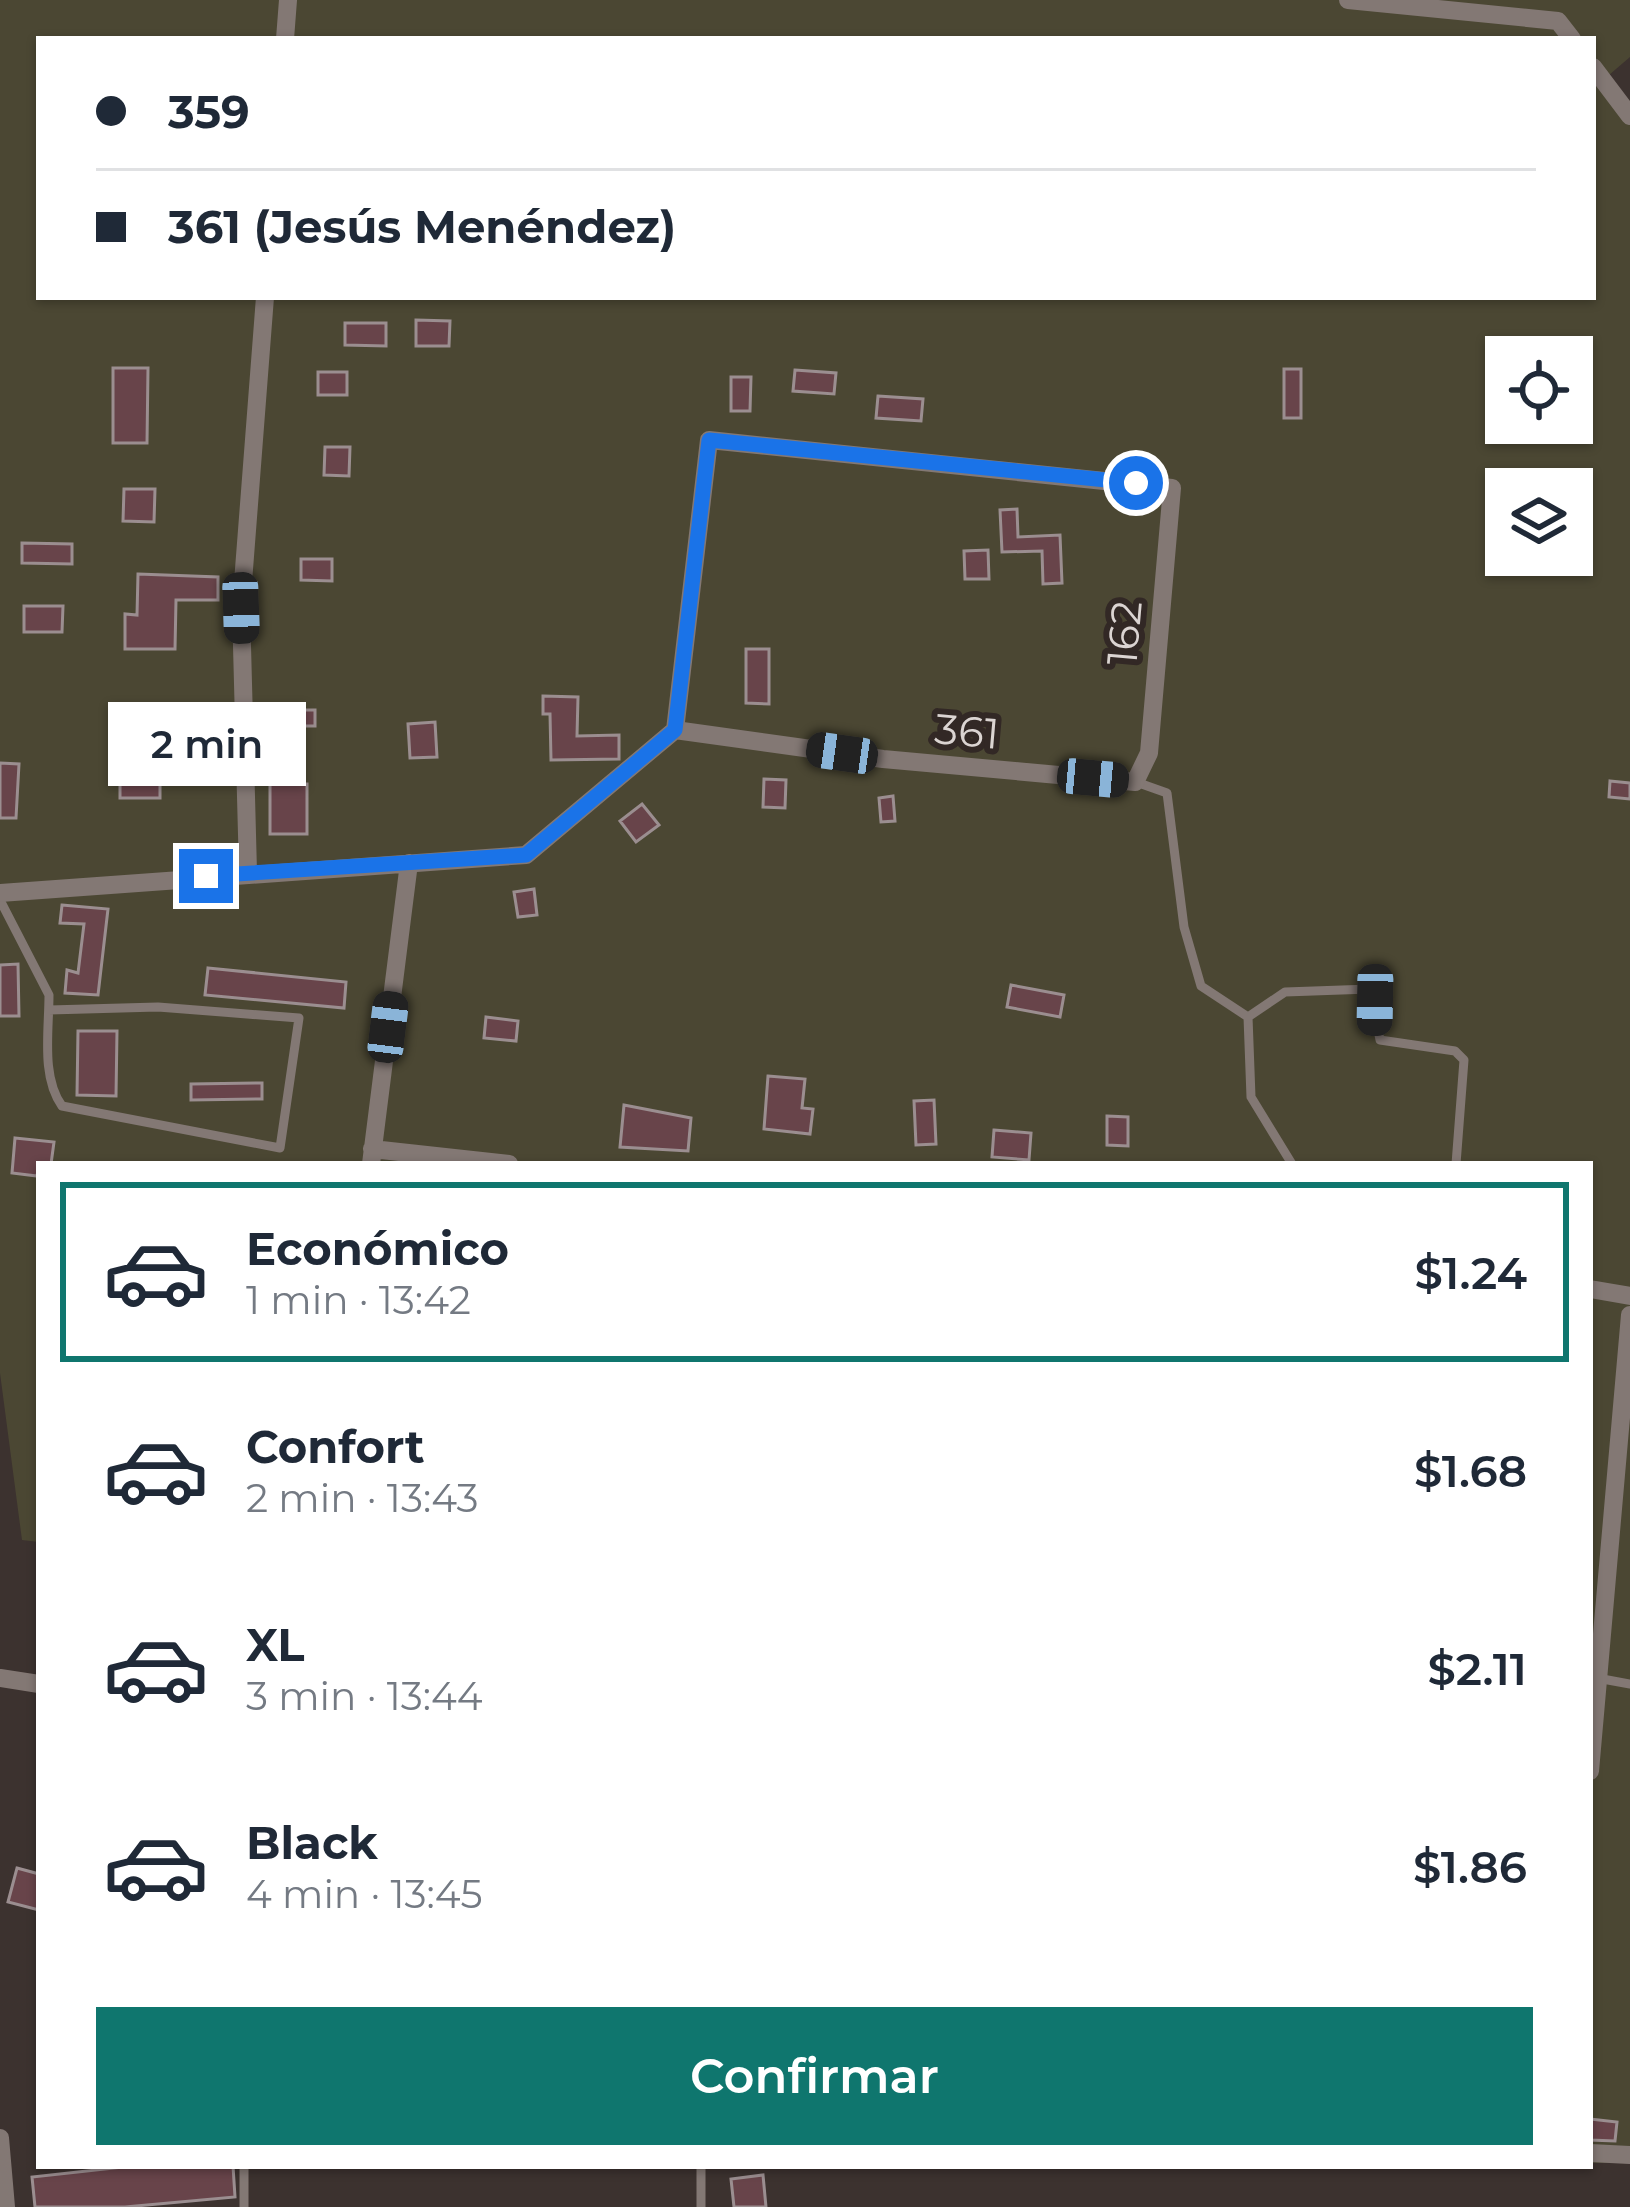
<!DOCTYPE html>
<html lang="es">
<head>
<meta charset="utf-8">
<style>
	:root { --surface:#fff; --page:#f2f2f3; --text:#1f2937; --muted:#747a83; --line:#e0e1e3; --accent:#0f766e }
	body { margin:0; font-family:Montserrat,sans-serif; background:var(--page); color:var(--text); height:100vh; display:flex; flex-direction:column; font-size:45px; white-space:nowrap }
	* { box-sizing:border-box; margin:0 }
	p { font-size:39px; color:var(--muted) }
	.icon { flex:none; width:66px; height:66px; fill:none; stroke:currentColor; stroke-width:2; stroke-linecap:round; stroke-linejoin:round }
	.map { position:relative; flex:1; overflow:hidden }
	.panel { position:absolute; left:36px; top:1161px; width:1557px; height:1008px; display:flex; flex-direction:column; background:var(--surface); border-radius:0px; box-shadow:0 3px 9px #0004 }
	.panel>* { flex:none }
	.guide { position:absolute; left:36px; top:36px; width:1560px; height:264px; border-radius:0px; box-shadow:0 3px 9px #0004; display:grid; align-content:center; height:264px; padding:0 60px; background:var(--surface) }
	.tools { position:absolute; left:1485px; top:336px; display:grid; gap:24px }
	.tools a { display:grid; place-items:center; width:108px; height:108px; border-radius:0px; background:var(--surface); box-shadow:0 3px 9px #0004; font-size:60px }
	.end { position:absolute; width:54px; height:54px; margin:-27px; border:15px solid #1a73e8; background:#fff; box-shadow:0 0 0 6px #fff }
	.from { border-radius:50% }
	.bubble { position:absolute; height:84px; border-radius:0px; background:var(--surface); box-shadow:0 3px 9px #0004; font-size:39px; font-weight:600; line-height:84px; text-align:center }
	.car { position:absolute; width:36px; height:72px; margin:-36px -18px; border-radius:15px; box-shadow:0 0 9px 3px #0007; background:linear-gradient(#222 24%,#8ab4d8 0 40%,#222 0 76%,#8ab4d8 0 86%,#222 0) }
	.guide b { display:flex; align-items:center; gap:42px; height:114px; font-size:45px }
	.guide b+b { border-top:3px solid var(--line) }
	.guide i { width:30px; height:30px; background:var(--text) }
	ul { padding:21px 0 0; list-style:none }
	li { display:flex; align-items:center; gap:36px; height:180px; margin:0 24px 18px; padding:0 36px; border:6px solid transparent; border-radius:0px }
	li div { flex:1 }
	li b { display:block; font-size:45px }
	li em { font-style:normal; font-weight:600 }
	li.on { border-color:var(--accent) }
	li>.icon { width:108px; height:108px; stroke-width:1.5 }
	.action { display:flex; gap:24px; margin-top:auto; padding:24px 60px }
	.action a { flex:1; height:138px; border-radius:0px; background:var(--accent); color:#fff; font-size:48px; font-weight:600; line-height:138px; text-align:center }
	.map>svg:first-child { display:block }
</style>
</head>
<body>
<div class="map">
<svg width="1630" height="2207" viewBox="0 0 1630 2207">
	<rect width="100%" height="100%" fill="#3c322f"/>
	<path fill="#4b4733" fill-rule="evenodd" d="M0 0H1630V57L1609 75 1630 105V2163H1590V1164H39V1542L22 1540 0 1373ZM39 39H1593V297H39ZM1506 357H1572V423H1506ZM1506 489H1572V555H1506Z"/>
	<path fill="#68444a" stroke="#9b8e90" stroke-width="3" d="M416 320 450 321 449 346H416Z
		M345 323H386V346L345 345Z
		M113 368H148L147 443H113Z
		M1284 369H1301V418H1284Z
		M795 370 836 373 834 394 793 391Z
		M318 372H347V395H318Z
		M731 377H751L750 411H731Z
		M878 396 923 399 921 421 876 418Z
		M325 447H350L349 476 324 475Z
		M124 489H155L154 522 123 521Z
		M1017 509 1018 537 1060 535 1062 583 1043 584 1042 551 1002 552 1000 510Z
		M22 543 72 544V564L22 563Z
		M988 550 989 579H965L964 551Z
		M301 559H332V581L301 580Z
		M138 574 218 577V600H176L175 649H125V614L137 615Z
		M24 606H63L62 632H24Z
		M746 649H769V704L746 703Z
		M543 696 578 697 577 736 619 735V759L551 760 550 714H543Z
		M286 710H315V726H286Z
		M435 722 437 757 410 758 408 724Z
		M0 763 19 764 16 818H0Z
		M120 775H160V798H120Z
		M764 779 786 780 785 808 763 807Z
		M1610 781 1630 783V799L1609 797Z
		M270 784H307V834H270Z
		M893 796 895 821 881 822 879 798Z
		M642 804 659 825 636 842 620 821Z
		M534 889 537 915 518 917 514 892Z
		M62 905 108 909 98 995 65 993 67 970 78 973 84 924 60 923Z
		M18 964 19 1016H0V965Z
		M208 968 346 982 344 1008 205 995Z
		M1011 985 1064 995 1060 1017 1007 1007Z
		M486 1017 518 1021 516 1041 484 1038Z
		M78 1031H117L116 1096 77 1095Z
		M768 1076 805 1079 802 1108 813 1109 810 1134 764 1129Z
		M262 1083V1099L191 1100V1084Z
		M934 1100 936 1144 916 1145 914 1101Z
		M624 1105 691 1118 688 1151 620 1147Z
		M1107 1116 1128 1117V1146L1107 1145Z
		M994 1130 1031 1133 1029 1160 992 1157Z
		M15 1138 54 1142 51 1164H39L37 1176 12 1173Z
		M17 1868 39 1874V1910L8 1902Z
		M1590 2119 1617 2122 1615 2141 1590 2140Z
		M132 2166H233L235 2197 125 2207H35L32 2177Z
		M763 2175 766 2207H734L731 2179Z"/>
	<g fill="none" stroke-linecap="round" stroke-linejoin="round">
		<path stroke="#837874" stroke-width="9" d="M1136 782 1167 793 1184 927 1201 986 1248 1017 1251 1097 1292 1164
			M0 900 49 995C49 1031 41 1077 62 1106L280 1148 299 1018 158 1007 49 1010
			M1248 1017 1285 992 1370 989 1380 1040 1455 1051 1464 1060 1456 1164
			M1597 1678 1630 1684
			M701 2166V2207
			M244 2207V2166"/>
		<path stroke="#837874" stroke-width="18" d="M1348 0 1558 21 1572 39
			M285 39 288 0
			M1593 67 1630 116
			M248 872 241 608 265 297
			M0 893 526 855 675 730 883 759 1135 782 1149 753 1172 488 709 440 675 730
			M372 1149 509 1164
			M371 1164 409 863
			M1590 1289 1630 1296
			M0 1678 39 1684
			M1590 1771 1630 1315
			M0 2138 6 2207
			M1590 2153 1630 2155"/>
	</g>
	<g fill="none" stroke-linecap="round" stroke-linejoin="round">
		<path stroke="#1a73e8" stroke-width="15" d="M206 876 526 855 675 730 709 440 1136 483"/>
	</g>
	<g text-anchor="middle" stroke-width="12" stroke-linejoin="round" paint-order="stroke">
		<g font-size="42" fill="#dbd4d2" stroke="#322825">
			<text transform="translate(1124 633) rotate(-85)" y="15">162</text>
			<text transform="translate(967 731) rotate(5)" y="15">361</text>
		</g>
	</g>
</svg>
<div class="tools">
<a><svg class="icon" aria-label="locate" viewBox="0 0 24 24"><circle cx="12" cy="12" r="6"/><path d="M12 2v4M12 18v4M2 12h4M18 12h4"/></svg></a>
<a><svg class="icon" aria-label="layers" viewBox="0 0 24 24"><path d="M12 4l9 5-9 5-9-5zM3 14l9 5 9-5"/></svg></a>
</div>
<i class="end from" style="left:1136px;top:483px"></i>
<i class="end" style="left:206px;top:876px"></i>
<div class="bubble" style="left:108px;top:702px;width:198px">2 min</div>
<i class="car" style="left:241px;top:608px;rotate:178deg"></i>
<i class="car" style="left:842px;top:753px;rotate:278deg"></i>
<i class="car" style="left:1093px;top:778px;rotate:95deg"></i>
<i class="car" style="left:1375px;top:1000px;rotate:181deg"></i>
<i class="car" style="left:388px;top:1027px;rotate:7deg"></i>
<div class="guide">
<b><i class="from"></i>359</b>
<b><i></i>361 (Jesús Menéndez)</b>
</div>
<section class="panel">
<ul>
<li class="on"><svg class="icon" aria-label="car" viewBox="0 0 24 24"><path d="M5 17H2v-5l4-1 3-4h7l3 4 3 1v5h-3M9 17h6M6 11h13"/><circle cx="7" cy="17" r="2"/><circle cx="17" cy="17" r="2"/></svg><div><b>Económico</b><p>1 min · 13:42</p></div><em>$1.24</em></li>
<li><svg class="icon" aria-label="car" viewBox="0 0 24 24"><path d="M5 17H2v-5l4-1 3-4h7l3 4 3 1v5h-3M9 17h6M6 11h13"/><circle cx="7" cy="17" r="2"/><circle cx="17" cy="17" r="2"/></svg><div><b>Confort</b><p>2 min · 13:43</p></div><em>$1.68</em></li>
<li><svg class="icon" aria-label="car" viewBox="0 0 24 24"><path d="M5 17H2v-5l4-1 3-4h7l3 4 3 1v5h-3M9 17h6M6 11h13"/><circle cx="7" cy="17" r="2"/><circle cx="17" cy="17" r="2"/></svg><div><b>XL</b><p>3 min · 13:44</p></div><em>$2.11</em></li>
<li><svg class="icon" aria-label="car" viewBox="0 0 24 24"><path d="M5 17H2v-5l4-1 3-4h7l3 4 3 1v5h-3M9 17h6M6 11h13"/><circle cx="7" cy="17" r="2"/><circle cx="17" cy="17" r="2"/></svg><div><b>Black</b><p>4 min · 13:45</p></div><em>$1.86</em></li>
</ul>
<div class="action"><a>Confirmar</a></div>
</section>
</div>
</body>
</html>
